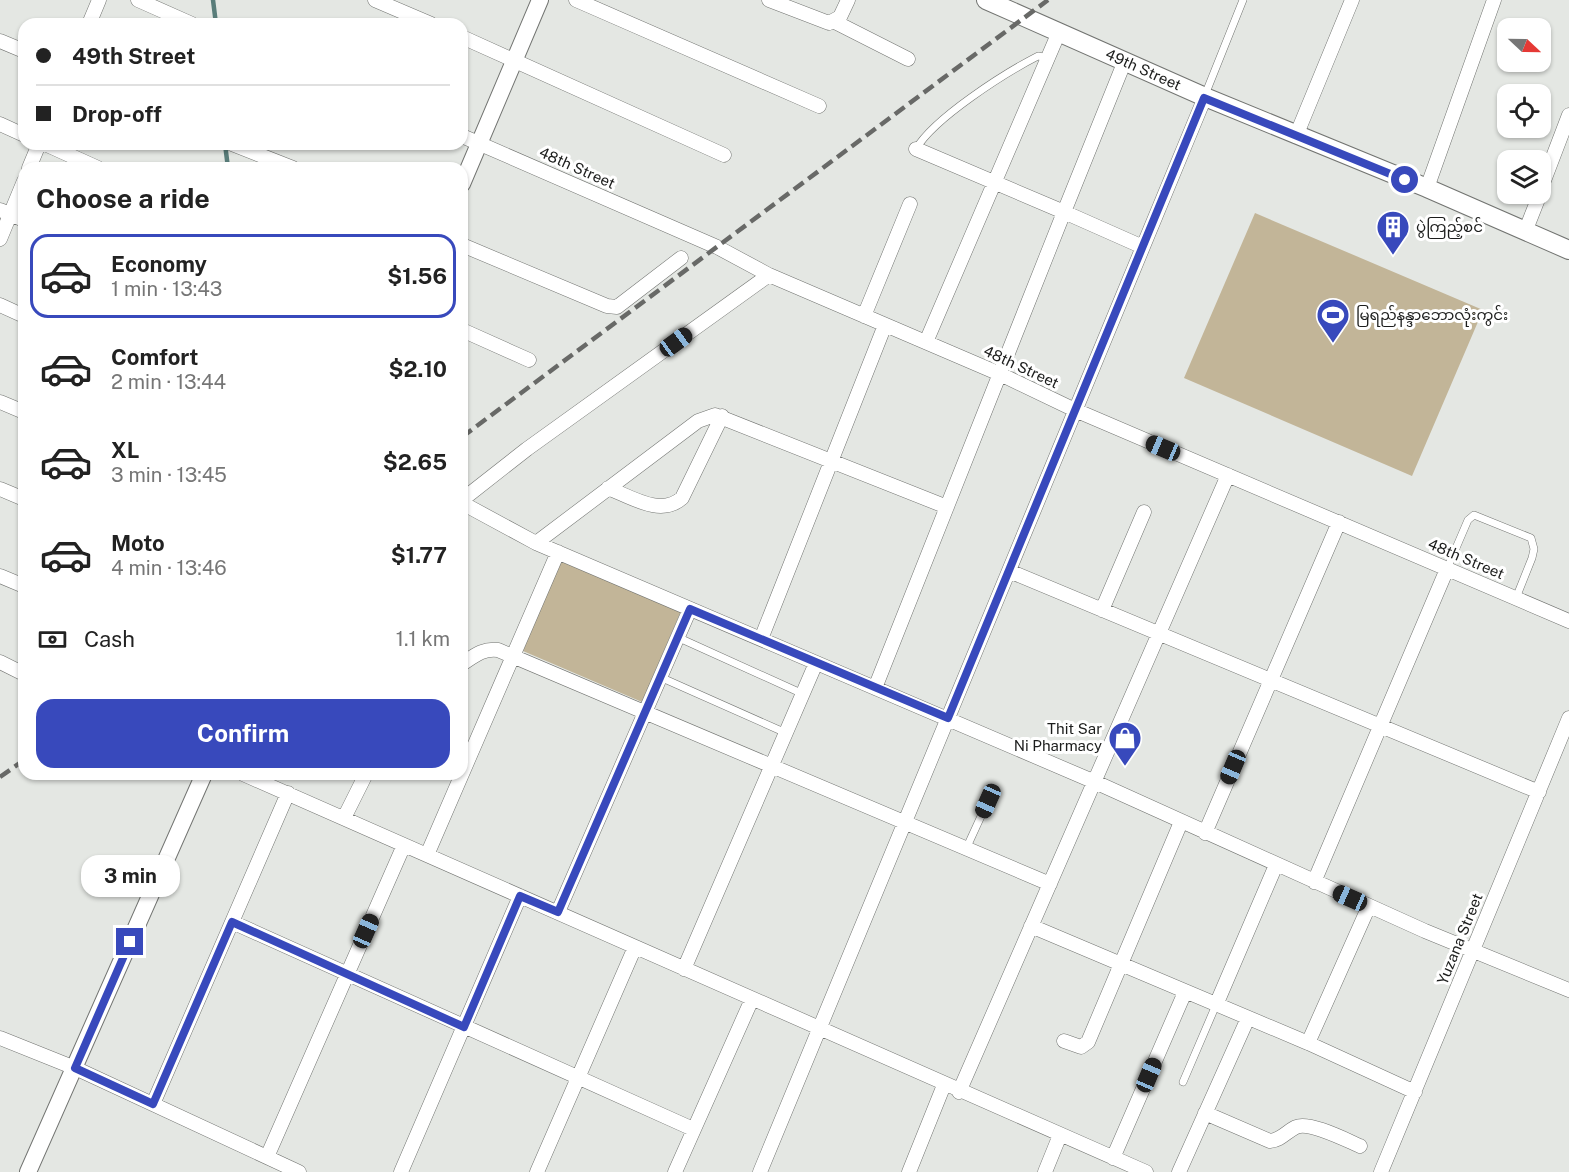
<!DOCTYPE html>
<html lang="en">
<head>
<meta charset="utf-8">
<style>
	:root { --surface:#fff; --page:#f2f2f2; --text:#222; --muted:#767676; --line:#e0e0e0; --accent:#3849bc }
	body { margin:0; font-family:"Public Sans","Noto Sans Myanmar",sans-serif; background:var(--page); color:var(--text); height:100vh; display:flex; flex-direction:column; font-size:22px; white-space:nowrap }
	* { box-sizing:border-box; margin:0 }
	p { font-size:20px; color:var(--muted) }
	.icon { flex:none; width:33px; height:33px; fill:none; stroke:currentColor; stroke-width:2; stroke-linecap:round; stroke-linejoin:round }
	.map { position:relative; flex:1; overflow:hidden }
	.details { position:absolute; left:18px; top:162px; width:450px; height:618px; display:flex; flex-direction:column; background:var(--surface); border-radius:18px; box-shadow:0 2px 4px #0004 }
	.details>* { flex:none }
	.hud { position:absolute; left:18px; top:18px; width:450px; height:132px; border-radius:18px; box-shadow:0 2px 4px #0004; display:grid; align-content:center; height:132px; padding:0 18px; background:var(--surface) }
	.needle { width:39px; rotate:112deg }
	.buttons { position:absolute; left:1497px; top:18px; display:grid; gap:12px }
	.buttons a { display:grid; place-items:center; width:54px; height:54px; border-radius:12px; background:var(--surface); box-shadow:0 2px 4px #0004; font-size:30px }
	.end { position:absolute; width:27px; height:27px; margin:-14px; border:8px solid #3849bc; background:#fff; box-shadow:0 0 0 3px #fff }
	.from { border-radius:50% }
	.bubble { position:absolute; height:42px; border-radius:18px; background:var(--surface); box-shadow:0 2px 4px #0004; font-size:20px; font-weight:700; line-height:42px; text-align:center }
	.car { position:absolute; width:18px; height:36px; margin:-18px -9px; border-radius:8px; box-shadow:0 0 4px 2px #0007; background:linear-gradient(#222 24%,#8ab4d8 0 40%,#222 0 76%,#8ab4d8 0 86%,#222 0) }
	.hud b { display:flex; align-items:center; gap:21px; height:57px; font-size:22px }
	.hud b+b { border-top:2px solid var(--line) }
	.hud i { width:15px; height:15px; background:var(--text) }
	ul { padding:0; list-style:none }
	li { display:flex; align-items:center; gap:18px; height:84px; margin:0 12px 9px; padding:0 6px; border:3px solid transparent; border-radius:18px }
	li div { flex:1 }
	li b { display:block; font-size:22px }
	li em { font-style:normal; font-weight:700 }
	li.on { border-color:var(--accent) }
	li>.icon { width:54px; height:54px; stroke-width:1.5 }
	h2 { padding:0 18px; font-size:27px; line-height:72px }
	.pay { display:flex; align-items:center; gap:15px; height:66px; padding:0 18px; font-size:22px }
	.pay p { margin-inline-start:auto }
	.action { display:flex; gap:12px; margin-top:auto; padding:12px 18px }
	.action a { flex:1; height:69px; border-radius:18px; background:var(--accent); color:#fff; font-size:24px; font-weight:700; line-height:69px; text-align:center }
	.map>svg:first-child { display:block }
</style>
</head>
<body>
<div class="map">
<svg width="1569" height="1172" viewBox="0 0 1569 1172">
	<rect width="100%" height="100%" fill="#e4e7e3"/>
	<path fill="#c2b598" d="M1255 213 1483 310 1412 476 1184 378Z
		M562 560 681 611 642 702 523 651 559 561Z"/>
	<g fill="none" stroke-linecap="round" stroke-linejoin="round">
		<path stroke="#597d7a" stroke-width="4.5" d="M213 0 216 24
			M225 144 228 168"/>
		<g stroke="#727471" stroke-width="8">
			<path id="service" d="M1205 95 1243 0
				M916 149C934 118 1005 73 1038 56L1049 58
				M1447 569 1468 520 1474 515 1531 538 1534 549 1532 558 1516 598
				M677 637 803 694
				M660 677 786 733
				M966 849 988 801
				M1183 1082 1216 1005"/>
		</g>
		<g stroke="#727471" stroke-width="15">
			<path id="minor" d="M138 0 192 24
				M375 0 431 24
				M576 0 819 106
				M769 0 829 23 840 17 848 0
				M835 22 908 59
				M89 24 99 0
				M462 37 724 155
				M0 41 24 51
				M0 124 24 135
				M462 136 717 247 769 275 1000 374 1075 410 1569 621
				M1296 136 1352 0
				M45 144 98 168
				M232 144 293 168
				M916 149 1064 212 1124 63
				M29 168 39 144
				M1427 188 1494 0
				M1540 191 1569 115
				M0 210 24 220
				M1525 232 1540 194
				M0 239 24 181
				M462 245 607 306 617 307 681 258
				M0 305 24 316
				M864 316 910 204
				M462 330 529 360
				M926 342 1059 32
				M0 402 24 412
				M608 488C631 497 661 517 682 498L722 416
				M0 489 24 499
				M462 500 527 449 769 275
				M462 503 536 543 1095 782 1425 931 1569 990
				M536 543 698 421 715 415 947 507
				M1009 571 1539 792
				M0 576 24 586
				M1102 610 1144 512
				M761 639 885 325
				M0 662 24 674
				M462 664C474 656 483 648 498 650L1050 884
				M875 688 1064 212 1143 247
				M243 774 1146 1172
				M344 818 366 774
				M1205 833 1339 522
				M427 855 558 552
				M1314 882 1447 569
				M558 912 690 609
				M232 922 693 1129
				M1031 926 1308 1043 1415 1092
				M684 969 816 663
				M1216 1005 1276 865
				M0 1038 75 1068 299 1172
				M1064 1041 1081 1047 1088 1042 1181 822
				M1308 1043 1369 906
				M959 1092 1228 475
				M153 1104 288 793
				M1205 1113 1270 1141C1281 1140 1286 1132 1296 1127 1309 1121 1346 1140 1360 1146
				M267 1157 404 845
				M1113 1158 1185 992
				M401 1172 520 896
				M537 1172 635 947
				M675 1172 752 999
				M760 1172 1205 97
				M909 1172 944 1085
				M1045 1172 1060 1135
				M1179 1172 1248 1018
				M1381 1172 1569 718"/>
		</g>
		<g stroke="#727471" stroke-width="18">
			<path id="tertiary" d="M462 184 540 0
				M28 1172 204 774"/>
		</g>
		<g stroke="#727471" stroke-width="20">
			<g id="secondary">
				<path id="s1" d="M986 0 1205 97 1427 188 1569 250"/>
			</g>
		</g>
		<use href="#service" stroke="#fff" stroke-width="7"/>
		<use href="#minor" stroke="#fff" stroke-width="14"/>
		<use href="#tertiary" stroke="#fff" stroke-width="16"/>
		<use href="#secondary" stroke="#fff" stroke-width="18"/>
		<path stroke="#686967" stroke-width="4.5" stroke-dasharray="12 6" stroke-linecap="butt" d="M462 437 1048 0
			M0 777 24 760"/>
	</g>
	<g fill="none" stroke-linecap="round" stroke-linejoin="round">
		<path stroke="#3849bc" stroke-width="8" d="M130 942 75 1068 153 1104 232 922 464 1027 520 896 558 912 690 609 948 718 1204 98 1405 180"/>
	</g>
	<defs>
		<g id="building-pin" transform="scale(1.725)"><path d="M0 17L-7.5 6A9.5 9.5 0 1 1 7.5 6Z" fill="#3849bc" stroke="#fff"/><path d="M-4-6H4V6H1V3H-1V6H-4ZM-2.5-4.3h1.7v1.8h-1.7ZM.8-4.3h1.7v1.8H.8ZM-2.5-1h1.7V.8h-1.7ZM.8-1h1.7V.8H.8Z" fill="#fff"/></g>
		<g id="stadium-pin" transform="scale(1.725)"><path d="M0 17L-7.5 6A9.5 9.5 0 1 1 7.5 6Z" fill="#3849bc" stroke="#fff"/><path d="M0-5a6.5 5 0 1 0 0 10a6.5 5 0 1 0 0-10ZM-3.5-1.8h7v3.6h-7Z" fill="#fff"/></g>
		<g id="shop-pin" transform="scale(1.725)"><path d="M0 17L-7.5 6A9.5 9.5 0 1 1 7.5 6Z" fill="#3849bc" stroke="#fff"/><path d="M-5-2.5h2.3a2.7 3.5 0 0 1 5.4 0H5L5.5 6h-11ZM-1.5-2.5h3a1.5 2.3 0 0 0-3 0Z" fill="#fff"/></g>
	</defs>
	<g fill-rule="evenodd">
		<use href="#building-pin" x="1393" y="227"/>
		<use href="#stadium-pin" x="1333" y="315"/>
		<use href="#shop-pin" x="1125" y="738"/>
	</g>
	<g text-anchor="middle" stroke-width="6" stroke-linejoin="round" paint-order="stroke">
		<g font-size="15" fill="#1c1d1c" stroke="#fff">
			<text dy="5" stroke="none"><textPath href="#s1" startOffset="172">49th Street</textPath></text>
			<text transform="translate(577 168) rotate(24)" y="5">48th Street</text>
			<text transform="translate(1021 367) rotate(25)" y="5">48th Street</text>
			<text transform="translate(1466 559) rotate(23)" y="5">48th Street</text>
			<text transform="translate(1460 939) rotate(-68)" y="5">Yuzana Street</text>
		</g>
		<g font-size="15" fill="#1c1d1c" stroke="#fff" text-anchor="start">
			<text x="1416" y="232">ပွဲကြည့်စင်</text>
			<text x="1356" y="320">မြရည်နန္ဒာဘောလုံးကွင်း</text>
			<text x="1102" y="734" text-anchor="end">Thit Sar<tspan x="1102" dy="17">Ni Pharmacy</tspan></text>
		</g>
	</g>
</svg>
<div class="buttons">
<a><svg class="needle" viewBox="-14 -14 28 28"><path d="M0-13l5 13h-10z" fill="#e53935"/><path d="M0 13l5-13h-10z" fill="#767676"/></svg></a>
<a><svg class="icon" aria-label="locate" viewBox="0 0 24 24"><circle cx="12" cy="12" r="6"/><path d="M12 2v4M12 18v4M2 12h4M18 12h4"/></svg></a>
<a><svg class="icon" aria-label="layers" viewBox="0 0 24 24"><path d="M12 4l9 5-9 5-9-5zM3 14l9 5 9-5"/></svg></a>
</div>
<i class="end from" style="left:1405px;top:180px"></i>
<i class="end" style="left:130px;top:942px"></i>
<div class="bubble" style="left:81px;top:855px;width:99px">3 min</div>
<i class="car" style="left:676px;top:342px;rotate:54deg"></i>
<i class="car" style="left:1163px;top:448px;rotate:293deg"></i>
<i class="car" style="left:1233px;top:767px;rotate:203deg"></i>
<i class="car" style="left:988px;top:801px;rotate:204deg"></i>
<i class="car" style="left:1350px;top:898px;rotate:294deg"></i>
<i class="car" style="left:366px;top:931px;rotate:24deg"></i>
<i class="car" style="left:1149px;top:1075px;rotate:23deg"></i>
<div class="hud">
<b><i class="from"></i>49th Street</b>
<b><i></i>Drop-off</b>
</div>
<section class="details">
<h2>Choose a ride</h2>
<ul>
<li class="on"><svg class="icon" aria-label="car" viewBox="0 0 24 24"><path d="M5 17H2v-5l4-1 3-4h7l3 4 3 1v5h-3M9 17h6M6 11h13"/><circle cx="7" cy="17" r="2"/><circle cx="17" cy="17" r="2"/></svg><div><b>Economy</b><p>1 min · 13:43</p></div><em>$1.56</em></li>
<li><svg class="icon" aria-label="car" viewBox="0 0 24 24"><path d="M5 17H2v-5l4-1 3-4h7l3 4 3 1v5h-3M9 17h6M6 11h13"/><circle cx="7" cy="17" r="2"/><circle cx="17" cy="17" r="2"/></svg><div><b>Comfort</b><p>2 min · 13:44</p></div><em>$2.10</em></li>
<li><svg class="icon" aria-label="car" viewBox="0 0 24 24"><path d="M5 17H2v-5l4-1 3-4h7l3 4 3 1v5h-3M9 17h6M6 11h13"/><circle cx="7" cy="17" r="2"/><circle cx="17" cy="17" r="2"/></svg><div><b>XL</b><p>3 min · 13:45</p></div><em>$2.65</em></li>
<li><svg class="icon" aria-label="car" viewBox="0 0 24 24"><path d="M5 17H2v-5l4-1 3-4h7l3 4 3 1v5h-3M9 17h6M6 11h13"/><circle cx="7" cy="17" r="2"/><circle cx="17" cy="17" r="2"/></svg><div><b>Moto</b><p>4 min · 13:46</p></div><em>$1.77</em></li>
</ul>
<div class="pay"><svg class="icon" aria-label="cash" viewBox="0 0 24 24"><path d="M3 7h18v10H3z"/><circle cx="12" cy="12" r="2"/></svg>Cash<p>1.1 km</p></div>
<div class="action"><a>Confirm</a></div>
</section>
</div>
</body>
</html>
